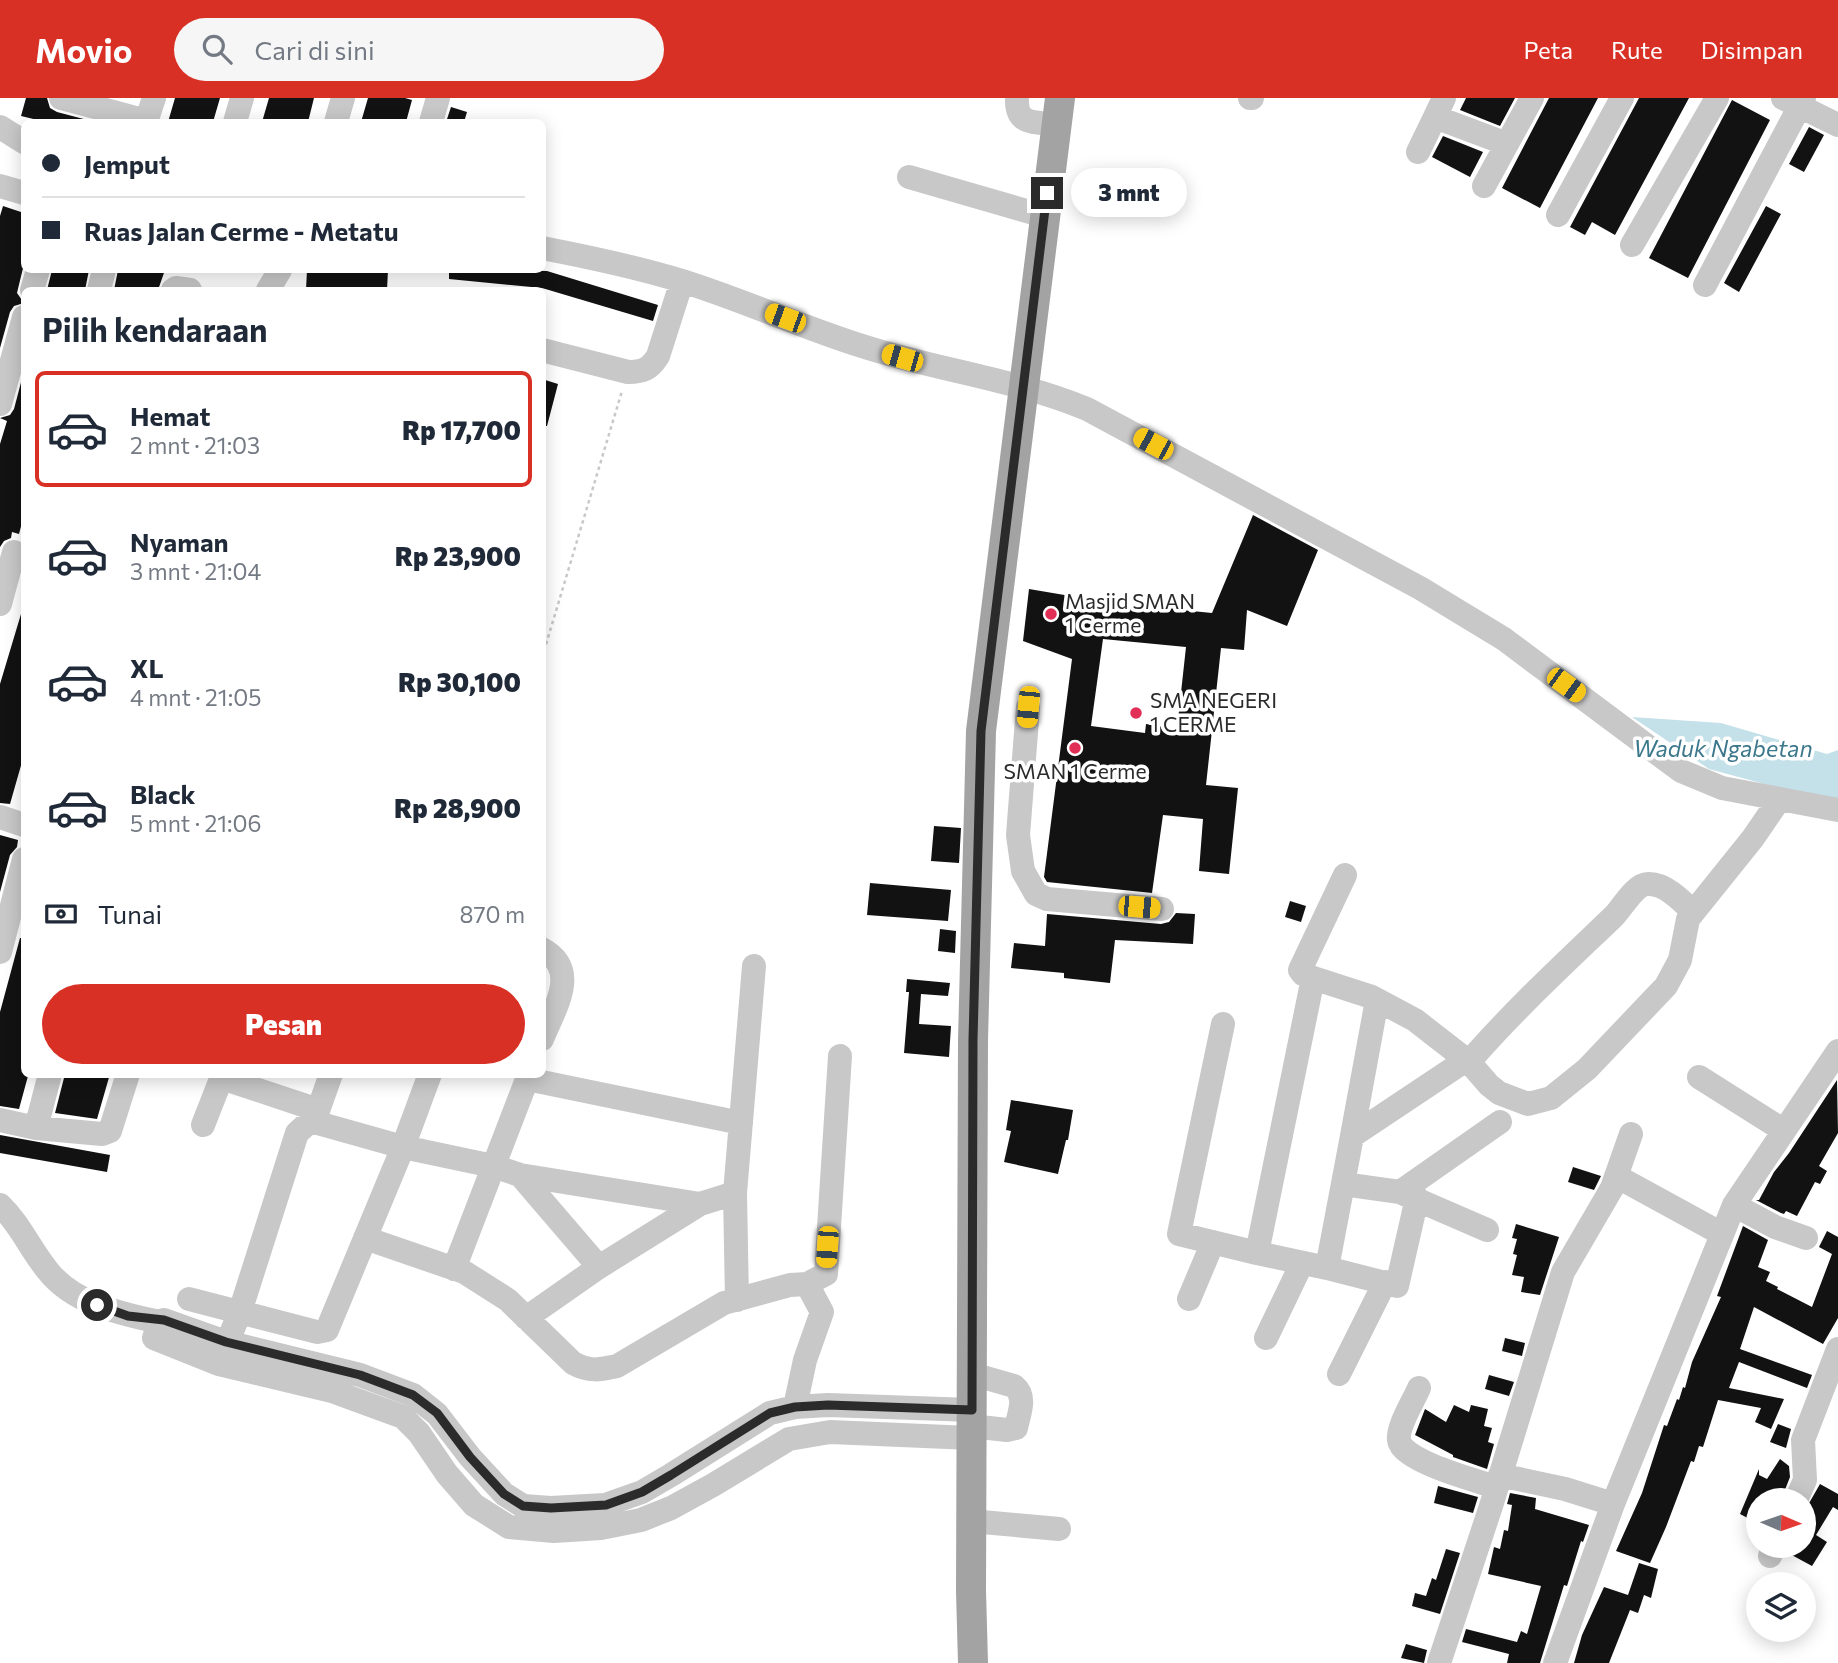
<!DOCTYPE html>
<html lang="id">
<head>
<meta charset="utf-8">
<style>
	:root { --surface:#fff; --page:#f6f6f7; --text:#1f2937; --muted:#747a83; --line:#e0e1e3; --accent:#d93025 }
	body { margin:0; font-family:Commissioner,sans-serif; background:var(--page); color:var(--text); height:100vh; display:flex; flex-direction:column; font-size:26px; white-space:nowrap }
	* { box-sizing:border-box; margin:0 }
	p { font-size:23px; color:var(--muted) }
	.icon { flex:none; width:38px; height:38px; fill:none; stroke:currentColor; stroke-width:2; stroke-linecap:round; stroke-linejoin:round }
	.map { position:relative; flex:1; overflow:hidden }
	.panel { position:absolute; left:21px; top:189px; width:525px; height:791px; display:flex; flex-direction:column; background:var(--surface); border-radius:10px; box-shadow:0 4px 18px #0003 }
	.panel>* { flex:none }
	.guide { position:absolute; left:21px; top:21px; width:525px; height:154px; border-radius:10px; box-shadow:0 4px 18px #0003; display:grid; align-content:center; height:154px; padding:0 21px; background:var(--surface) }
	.needle { width:46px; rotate:92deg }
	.controls { position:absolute; left:1746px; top:1390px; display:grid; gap:14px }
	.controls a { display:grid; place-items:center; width:70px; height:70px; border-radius:50%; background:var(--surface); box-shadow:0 4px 18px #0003; font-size:35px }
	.end { position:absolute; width:32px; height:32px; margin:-16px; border:9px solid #2b2b2b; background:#fff; box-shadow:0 0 0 4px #fff }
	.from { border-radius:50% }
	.bubble { position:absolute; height:49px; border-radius:24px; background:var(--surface); box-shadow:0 4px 18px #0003; font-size:23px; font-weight:800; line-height:49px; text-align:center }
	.car { position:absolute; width:21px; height:42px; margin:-21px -10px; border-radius:9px; box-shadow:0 0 5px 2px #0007; background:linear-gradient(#f5c518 24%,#345 0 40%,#f5c518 0 76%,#345 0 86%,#f5c518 0) }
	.guide b { display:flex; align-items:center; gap:24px; height:66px; font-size:26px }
	.guide b+b { border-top:2px solid var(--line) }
	.guide i { width:18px; height:18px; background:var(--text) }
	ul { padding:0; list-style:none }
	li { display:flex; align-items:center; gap:21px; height:116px; margin:0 14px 10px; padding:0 7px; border:4px solid transparent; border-radius:10px }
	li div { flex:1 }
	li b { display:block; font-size:26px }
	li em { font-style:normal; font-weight:800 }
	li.active { border-color:var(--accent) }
	li>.icon { width:63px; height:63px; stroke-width:1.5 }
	h2 { padding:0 21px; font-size:32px; line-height:84px }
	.pay { display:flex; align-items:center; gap:18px; height:77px; padding:0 21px; font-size:26px }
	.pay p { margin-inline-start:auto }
	.button { display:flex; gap:14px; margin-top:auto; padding:14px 21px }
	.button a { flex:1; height:80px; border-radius:42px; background:var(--accent); color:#fff; font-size:28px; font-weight:800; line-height:80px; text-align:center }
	header { display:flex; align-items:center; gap:42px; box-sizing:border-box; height:98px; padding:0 35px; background:var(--accent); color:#fff }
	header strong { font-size:33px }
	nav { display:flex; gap:38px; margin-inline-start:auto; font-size:24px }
	.search { width:490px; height:63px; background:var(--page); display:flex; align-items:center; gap:18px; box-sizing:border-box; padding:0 24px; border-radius:38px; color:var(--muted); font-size:26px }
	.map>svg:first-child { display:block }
</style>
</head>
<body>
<header>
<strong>Movio</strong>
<div class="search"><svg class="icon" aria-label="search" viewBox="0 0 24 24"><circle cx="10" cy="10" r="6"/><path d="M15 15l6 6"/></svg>Cari di sini</div>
<nav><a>Peta</a><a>Rute</a><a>Disimpan</a></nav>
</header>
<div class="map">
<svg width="1838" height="1565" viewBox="0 0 1838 1565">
	<rect width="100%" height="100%" fill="#fff"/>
	<path fill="#c4e0e9" d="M1632 619 1721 625 1827 656 1838 652V706L1709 671Z"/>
	<path fill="#121212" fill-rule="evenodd" d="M26 0H47L50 10 57 14 95 24H46L21 18Z
		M175 0H220L213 24H168Z
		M269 0H314L308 24H262Z
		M368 0H405L412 2 406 24H361Z
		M1466 0H1515L1500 28 1460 12Z
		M1549 0H1598L1540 110 1502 90Z
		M1639 0H1689L1615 137 1592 124 1585 137 1570 129Z
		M1732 2 1770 22 1688 180 1649 160Z
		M451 9 467 14 464 24H446Z
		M1809 29 1824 37 1804 74 1789 66Z
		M1443 38 1483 54 1470 79 1432 59Z
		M3 108 24 115V166L17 195 24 205 14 208 10 214 0 250V118Z
		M1766 108 1781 116 1739 194 1724 185Z
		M52 172H89L85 192H47Z
		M118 172H165L158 192H114Z
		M307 172H388L387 192H306Z
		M449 172 547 173 658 207 653 223 542 190 449 181Z
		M24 273V417L19 436 12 434 11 440 4 443 0 449V346L7 323 0 320 10 317 14 311Z
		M542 281 558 286 547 328H542Z
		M1253 417 1318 452 1287 528 1247 512 1244 552 1221 550 1206 687 1238 690 1229 776 1199 773 1203 721 1163 717 1152 795 1047 784 1044 779 1072 561 1023 543 1029 491 1094 502 1110 509 1157 513 1158 502 1182 504V512L1212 515ZM1103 541 1186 549 1177 631 1146 626 1145 635 1091 628Z
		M21 516H24V657L10 706 0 705V586Z
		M934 728 961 730 959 765 931 763Z
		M0 737 18 742 17 749 10 757 0 794Z
		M870 785 951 792 948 823 867 817Z
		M1290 803 1306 808 1301 824 1285 819Z
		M1176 815 1195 816 1193 846 1115 842 1110 885 1064 880V875L1011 870 1014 845 1045 848 1047 816 1161 826 1169 824Z
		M940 831 956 833 955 855 938 853Z
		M20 840H24V977L28 978 19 1011 0 1008V914Z
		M907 881 950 885 948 898 921 896 919 926 951 928 949 959 904 955 909 894H906Z
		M65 976H78L91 980 92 976H110L97 1021 55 1015Z
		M1837 982 1838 1035 1819 1068 1827 1073 1820 1086 1815 1084 1797 1118 1786 1113 1784 1116 1781 1115 1756 1102H1759L1774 1074 1789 1055Z
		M1011 1002 1073 1012 1068 1042H1066L1058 1076 1004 1064 1011 1033 1006 1032Z
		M0 1037 110 1057 107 1074 0 1055Z
		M1573 1069 1601 1078 1594 1092 1568 1084Z
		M1516 1126 1559 1139 1540 1197 1521 1194 1524 1179 1512 1177 1517 1157 1513 1156 1517 1141 1512 1140Z
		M1743 1128 1768 1142 1758 1169 1770 1174 1766 1183 1778 1189 1777 1191 1812 1209 1832 1156 1819 1149 1827 1133 1838 1139V1220L1823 1246 1754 1209 1740 1251 1812 1277 1807 1290 1739 1264 1729 1290 1784 1301 1771 1331 1755 1324 1761 1310 1718 1302 1703 1349 1699 1348 1694 1364 1691 1363 1666 1429 1650 1465 1616 1453 1642 1395 1664 1327 1667 1328 1677 1301 1679 1302 1683 1289 1685 1290 1692 1264 1721 1199 1717 1198Z
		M1505 1240 1525 1245 1522 1258 1502 1253Z
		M1489 1277 1514 1284 1509 1298 1485 1291Z
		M1454 1307 1469 1314 1471 1307 1488 1311 1484 1328 1492 1330 1488 1344 1494 1346 1487 1371 1453 1359V1357L1415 1337 1425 1311 1446 1324Z
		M1778 1326 1791 1331 1786 1350 1770 1344Z
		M1780 1361 1789 1368 1790 1379 1781 1402H1759V1426L1740 1416 1759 1371V1377L1767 1381Z
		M1820 1386 1838 1396V1412L1833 1409 1816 1437 1827 1444 1812 1468 1788 1455 1790 1447H1804V1414Z
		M1438 1388 1478 1399 1473 1415 1434 1405Z
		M1510 1395 1536 1400 1535 1411 1589 1427 1583 1444 1581 1443 1567 1488 1564 1487 1540 1565H1507L1509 1556 1462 1544 1466 1531 1517 1544 1521 1533 1527 1536 1541 1488 1488 1476 1494 1449 1500 1451 1504 1432 1508 1433 1512 1407 1507 1406Z
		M1446 1451 1460 1455 1440 1516 1412 1508 1415 1495 1426 1498 1432 1480 1436 1482Z
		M1639 1465 1658 1471 1651 1500 1644 1497 1638 1515 1630 1512 1609 1565H1574L1582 1537 1604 1489 1628 1497Z
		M1406 1546 1427 1552 1424 1565 1401 1560Z"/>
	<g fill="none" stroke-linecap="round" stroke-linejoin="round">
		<path stroke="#c8c8c8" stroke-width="2.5" stroke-dasharray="3.5 3.5" stroke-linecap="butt" d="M544 553 622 293"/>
		<path stroke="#c8c8c8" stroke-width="24" d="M61 0 147 23
			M1017 0C1016 28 1033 23 1056 27
			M1250 0H1252
			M1444 0 1435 19 1507 46
			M1783 0 1838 27
			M146 24 154 0
			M235 24 242 0
			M336 24 343 0
			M431 24 438 0
			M0 29 24 44
			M1418 54 1435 19
			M909 79 1044 118
			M0 88 24 95
			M1484 88 1532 0
			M1558 117 1622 0
			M1632 147 1717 0
			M542 150C589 159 636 169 682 183 743 202 801 229 862 248 936 272 1015 281 1087 311L1420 490 1504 541 1681 673 1722 690 1838 712
			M1705 187 1804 0
			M32 192 38 172
			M99 192 104 172
			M173 192 176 190 190 192
			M268 192 280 172
			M542 252 628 274C643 274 650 271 658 258L682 183
			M0 306 24 219
			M0 506 14 454
			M1028 609 1018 737 1023 773 1036 796 1047 801 1162 811
			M0 719 24 727
			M542 851C581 872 554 911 542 941
			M0 854 24 761
			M1313 880 1303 876 1300 872 1345 777
			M1223 926 1179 1136 1257 1155
			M1466 962 1352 1038 1327 1170 1257 1155 1313 880 1372 899 1415 922 1469 964 1489 987 1499 995 1528 1006 1551 1000 1587 971 1666 888 1680 862 1688 821 1753 740 1779 702
			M1469 964C1514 912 1564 866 1614 818 1622 810 1635 786 1648 786 1665 785 1682 803 1693 814
			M50 976 36 1030 102 1036 110 1033 128 976
			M430 976 403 1049 493 1068 520 1077 700 1106 735 1095 737 1202
			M1699 979 1783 1032
			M222 980 318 1012
			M527 981 741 1025
			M0 1022 36 1030
			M314 1024 331 976
			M203 1027 223 976
			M1352 1038 1377 902
			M520 1077 599 1169
			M1616 1078 1722 1136
			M1343 1086 1400 1094 1500 1024
			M735 1095 754 868
			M1404 1096 1487 1132
			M0 1107C20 1126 30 1151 48 1173 74 1206 120 1215 159 1224
			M1734 1107 1775 1129 1806 1140
			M365 1140 464 1174 508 1202 573 1265C589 1274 600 1272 617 1268L724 1205 790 1187 807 1186 822 1214 805 1262 795 1309
			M1327 1170 1397 1188 1417 1100
			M454 1171 529 976
			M807 1186 826 1176 840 958
			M189 1201 317 1234 327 1232 403 1049 314 1024 307 1026 297 1035 240 1214 222 1257
			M1189 1201 1213 1144
			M526 1220 599 1169 700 1106
			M1266 1240 1302 1165
			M1339 1276 1385 1184
			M1419 1290C1414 1302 1397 1329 1399 1342 1401 1363 1478 1383 1496 1389
			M971 1328 1007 1332 1016 1330C1019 1315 1027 1299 1014 1288L972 1276
			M971 1340 830 1334 789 1341 713 1387 671 1410 641 1422 601 1430 554 1433 509 1429 474 1407 447 1376 419 1335 403 1319 332 1293 219 1266 154 1240 159 1224 164 1222 226 1244 360 1277 413 1297 437 1316 470 1359 504 1396 523 1408 551 1410 605 1407 642 1394 671 1377 770 1315 795 1309 828 1307 972 1312
			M1500 1377 1565 1391 1613 1406
			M1796 1402 1805 1382 1803 1342 1838 1251
			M971 1423 1059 1431
			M1770 1458 1775 1447
			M1439 1565 1491 1408 1563 1174 1612 1090 1631 1036
			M1555 1565 1613 1406 1734 1107 1838 953"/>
		<path stroke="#a3a3a3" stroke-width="30" d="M973 1565 971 1493 973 942 981 633 1060 0"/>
	</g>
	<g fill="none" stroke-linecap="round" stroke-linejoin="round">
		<path stroke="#2b2b2b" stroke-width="9" d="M97 1207 128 1218 164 1222 226 1244 360 1277 413 1297 437 1315 470 1359 504 1396 523 1408 551 1410 606 1407 642 1394 671 1377 770 1315 795 1309 828 1307 972 1312 973 942 981 633 1047 95"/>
	</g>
	<g fill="#e12f56" stroke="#fff" stroke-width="2.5">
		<circle cx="1051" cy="516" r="7"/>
		<circle cx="1136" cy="615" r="7"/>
		<circle cx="1075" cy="650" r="7"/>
	</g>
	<g text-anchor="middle" stroke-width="7" stroke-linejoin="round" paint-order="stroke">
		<g font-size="21" fill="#2b2b2b" stroke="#fff" text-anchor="start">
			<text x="1065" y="511">Masjid SMAN<tspan x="1065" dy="24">1 Cerme</tspan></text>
			<text x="1150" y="610">SMA NEGERI<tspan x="1150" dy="24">1 CERME</tspan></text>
			<text x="1075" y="681" text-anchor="middle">SMAN 1 Cerme</text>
		</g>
		<g font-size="23" font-style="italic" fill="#3c788b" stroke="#fff">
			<text x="1723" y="659">Waduk Ngabetan</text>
		</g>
	</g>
</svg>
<div class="controls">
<a><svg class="needle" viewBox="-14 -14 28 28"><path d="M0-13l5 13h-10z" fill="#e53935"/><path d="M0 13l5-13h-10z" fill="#747a83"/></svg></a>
<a><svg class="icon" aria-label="layers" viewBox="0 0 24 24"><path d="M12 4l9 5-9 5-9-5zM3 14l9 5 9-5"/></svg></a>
</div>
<i class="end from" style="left:97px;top:1207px"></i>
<i class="end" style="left:1047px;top:95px"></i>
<div class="bubble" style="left:1071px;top:70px;width:116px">3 mnt</div>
<i class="car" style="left:785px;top:220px;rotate:290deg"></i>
<i class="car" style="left:902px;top:260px;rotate:286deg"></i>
<i class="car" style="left:1153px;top:346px;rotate:298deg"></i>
<i class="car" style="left:1566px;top:587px;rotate:126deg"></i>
<i class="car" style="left:1028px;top:609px;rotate:185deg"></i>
<i class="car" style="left:1139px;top:809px;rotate:95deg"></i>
<i class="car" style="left:827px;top:1149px;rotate:184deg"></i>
<div class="guide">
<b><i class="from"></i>Jemput</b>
<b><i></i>Ruas Jalan Cerme - Metatu</b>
</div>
<section class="panel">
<h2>Pilih kendaraan</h2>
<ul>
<li class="active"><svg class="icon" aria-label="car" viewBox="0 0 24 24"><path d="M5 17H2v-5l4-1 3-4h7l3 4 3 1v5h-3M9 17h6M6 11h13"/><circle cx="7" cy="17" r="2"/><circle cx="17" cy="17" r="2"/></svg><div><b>Hemat</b><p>2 mnt · 21:03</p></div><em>Rp 17,700</em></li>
<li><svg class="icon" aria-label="car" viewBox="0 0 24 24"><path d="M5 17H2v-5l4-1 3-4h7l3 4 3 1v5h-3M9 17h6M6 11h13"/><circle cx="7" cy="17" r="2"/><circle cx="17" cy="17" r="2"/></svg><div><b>Nyaman</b><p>3 mnt · 21:04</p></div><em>Rp 23,900</em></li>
<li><svg class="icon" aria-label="car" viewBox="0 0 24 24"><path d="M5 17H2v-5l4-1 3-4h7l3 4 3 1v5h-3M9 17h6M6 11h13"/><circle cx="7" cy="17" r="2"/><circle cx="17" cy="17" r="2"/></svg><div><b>XL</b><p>4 mnt · 21:05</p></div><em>Rp 30,100</em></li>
<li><svg class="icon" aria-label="car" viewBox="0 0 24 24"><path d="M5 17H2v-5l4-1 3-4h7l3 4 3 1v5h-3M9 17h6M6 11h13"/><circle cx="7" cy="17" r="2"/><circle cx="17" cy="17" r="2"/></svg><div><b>Black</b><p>5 mnt · 21:06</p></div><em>Rp 28,900</em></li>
</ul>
<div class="pay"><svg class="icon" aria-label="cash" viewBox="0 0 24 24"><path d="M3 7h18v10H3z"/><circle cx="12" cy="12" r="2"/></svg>Tunai<p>870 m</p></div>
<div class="button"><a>Pesan</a></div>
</section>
</div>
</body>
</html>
